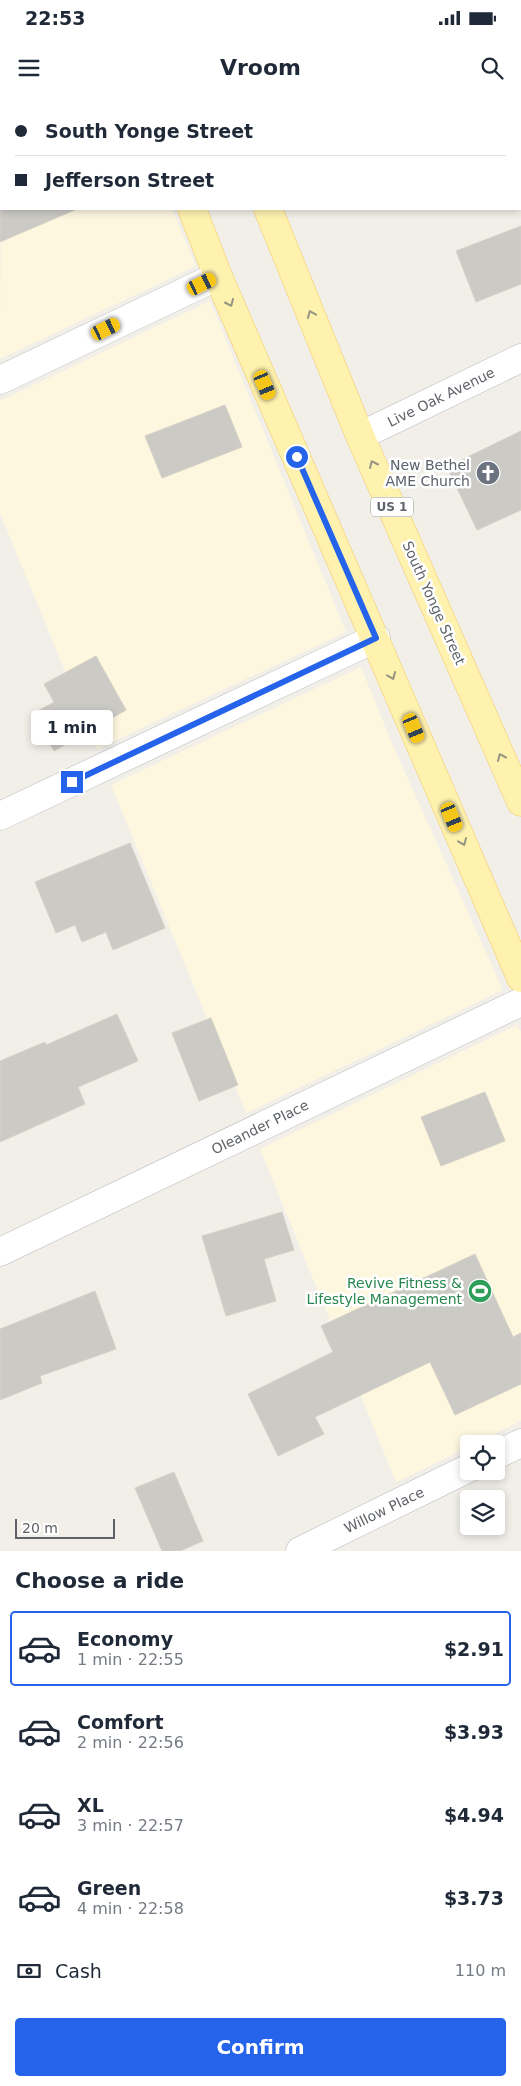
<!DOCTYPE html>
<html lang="en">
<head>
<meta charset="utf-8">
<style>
	:root { --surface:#fff; --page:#f6f6f7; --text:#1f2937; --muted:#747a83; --line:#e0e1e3; --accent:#2563eb }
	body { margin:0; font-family:"DejaVu Sans",sans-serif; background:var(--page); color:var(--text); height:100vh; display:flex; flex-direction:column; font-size:19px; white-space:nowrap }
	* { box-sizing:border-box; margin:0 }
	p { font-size:16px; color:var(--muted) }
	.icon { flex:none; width:28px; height:28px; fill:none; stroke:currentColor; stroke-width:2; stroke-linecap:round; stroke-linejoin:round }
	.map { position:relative; height:1451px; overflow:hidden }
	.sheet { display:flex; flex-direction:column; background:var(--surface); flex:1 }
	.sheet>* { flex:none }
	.top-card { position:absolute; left:0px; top:0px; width:521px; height:110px; box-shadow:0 2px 8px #0003; display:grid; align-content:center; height:110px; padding:0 15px; background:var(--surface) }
	.fabs { position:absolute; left:460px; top:1335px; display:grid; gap:10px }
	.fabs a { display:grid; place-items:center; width:45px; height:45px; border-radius:5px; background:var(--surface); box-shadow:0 2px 8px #0003; font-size:25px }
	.scale { position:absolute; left:15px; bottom:12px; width:100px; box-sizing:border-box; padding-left:5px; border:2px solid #5f6368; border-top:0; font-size:14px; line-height:18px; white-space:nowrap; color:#5f6368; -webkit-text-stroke:4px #fff; paint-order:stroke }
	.end { position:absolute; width:22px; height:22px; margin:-11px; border:6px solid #2563eb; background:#fff; box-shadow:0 0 0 2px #fff }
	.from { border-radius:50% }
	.bubble { position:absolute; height:35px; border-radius:5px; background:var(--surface); box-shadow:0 2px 8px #0003; font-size:16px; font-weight:700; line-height:35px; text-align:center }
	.car { position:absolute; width:15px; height:30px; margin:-15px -8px; border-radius:6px; box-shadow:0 0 4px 1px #0007; background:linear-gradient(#f5c518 24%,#345 0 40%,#f5c518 0 76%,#345 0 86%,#f5c518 0) }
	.top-card b { display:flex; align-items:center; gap:18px; height:48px; font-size:19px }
	.top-card b+b { border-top:1px solid var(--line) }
	.top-card i { width:12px; height:12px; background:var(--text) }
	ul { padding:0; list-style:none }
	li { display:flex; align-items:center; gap:15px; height:75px; margin:0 10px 8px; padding:0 5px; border:2px solid transparent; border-radius:5px }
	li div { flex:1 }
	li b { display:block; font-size:19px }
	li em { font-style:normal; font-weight:700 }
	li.current { border-color:var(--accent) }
	li>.icon { width:45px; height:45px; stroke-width:1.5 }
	h2 { padding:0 15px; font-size:22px; line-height:60px }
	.pay { display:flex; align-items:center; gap:12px; height:55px; padding:0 15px; font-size:19px }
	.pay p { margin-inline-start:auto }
	.cta { display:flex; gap:10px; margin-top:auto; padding:10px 15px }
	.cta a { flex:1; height:58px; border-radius:5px; background:var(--accent); color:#fff; font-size:20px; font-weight:700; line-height:58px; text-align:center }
	.status { display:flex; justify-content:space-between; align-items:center; height:35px; padding:0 25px; background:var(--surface); direction:ltr }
	.status svg { height:14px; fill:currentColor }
	header { display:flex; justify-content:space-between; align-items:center; height:65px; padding:0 15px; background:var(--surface); font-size:22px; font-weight:700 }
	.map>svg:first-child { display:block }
</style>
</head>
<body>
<div class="status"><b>22:53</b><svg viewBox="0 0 49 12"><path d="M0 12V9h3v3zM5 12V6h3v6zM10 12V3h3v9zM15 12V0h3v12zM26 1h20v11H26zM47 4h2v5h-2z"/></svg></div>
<header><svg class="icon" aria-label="menu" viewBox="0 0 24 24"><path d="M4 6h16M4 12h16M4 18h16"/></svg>Vroom<svg class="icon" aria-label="search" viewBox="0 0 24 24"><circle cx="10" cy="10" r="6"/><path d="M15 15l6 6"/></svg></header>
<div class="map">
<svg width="521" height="1451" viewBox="0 0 521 1451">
	<rect width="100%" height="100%" fill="#f1efe8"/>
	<path fill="#fef7e0" d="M1 66V109H172L196 166 0 259Z
		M210 201 346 532 97 649 0 413V301Z
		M361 567 391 641 503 890 246 1013 111 685Z
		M519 924 518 928 521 931V1321L475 1344H469V1347L396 1382 260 1049Z"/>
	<path fill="#cccac5" stroke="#d6d1c6" d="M0 109H77L0 142Z
		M521 126V184L476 202 456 151Z
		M225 305 242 347 162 378 145 336Z
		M521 331V410L477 430 447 367Z
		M96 556 126 610 54 651 33 614 54 602 44 584Z
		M130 743 165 828 113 850 106 832 82 842 75 825 56 833 35 782Z
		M117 914 138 961 78 987 85 1004 0 1042V961L45 942 46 945Z
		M211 918 238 985 199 1001 172 933Z
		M485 992 505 1041 441 1066 421 1017Z
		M282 1112 294 1150 264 1159 276 1201 226 1216 202 1136Z
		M475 1154 513 1237 521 1233V1284L455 1315 430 1262 315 1317 324 1334 278 1356 248 1294 333 1252 321 1226Z
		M95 1191 116 1249 40 1276 42 1283 0 1300V1229Z
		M174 1372 203 1441 180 1451H162L135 1388Z"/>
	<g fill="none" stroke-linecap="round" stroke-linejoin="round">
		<g stroke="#b5b8bc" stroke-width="29">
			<path id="street" d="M93 1 95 0
				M0 46 1 45
				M0 280 218 176
				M360 336 521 258
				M0 716 376 538
				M0 1152 521 902
				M496 1355 521 1343
				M300 1451 469 1368"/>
		</g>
		<g stroke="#f2c960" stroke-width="29">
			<path id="primary" d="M149 0V1
				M224 0 225 1
				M192 109 218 176 521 878
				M268 109 360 336 521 702"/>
		</g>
		<use href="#street" stroke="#fff" stroke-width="28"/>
		<use href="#primary" stroke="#fff2af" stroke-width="28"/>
	</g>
	<defs><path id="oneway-chevron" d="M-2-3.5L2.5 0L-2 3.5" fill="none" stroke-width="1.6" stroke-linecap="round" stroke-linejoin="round" transform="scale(1.25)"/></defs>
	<g stroke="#979581">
		<use href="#oneway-chevron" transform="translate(230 203) rotate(66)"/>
		<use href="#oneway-chevron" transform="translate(311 214) rotate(-112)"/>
		<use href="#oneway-chevron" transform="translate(373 364) rotate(-114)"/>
		<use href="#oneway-chevron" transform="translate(392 576) rotate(67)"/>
		<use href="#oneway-chevron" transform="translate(501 657) rotate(-114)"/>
		<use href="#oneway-chevron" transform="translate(463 742) rotate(67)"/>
	</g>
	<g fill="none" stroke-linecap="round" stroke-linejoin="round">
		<path stroke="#2563eb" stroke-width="6" d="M72 682 376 538 297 357"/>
	</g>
	<defs>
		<g id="church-disc" transform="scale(1.25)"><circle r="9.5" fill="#6b7280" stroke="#fff"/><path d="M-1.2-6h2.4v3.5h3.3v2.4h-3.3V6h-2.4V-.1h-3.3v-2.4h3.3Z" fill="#fff"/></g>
		<g id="stadium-disc" transform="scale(1.25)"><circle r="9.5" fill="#2e9e5b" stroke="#fff"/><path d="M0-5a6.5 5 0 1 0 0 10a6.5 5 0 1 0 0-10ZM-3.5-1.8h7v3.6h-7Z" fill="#fff"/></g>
	</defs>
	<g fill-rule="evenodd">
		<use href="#church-disc" x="488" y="373"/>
		<use href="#stadium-disc" x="480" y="1191"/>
	</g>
	<g text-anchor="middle" stroke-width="5" stroke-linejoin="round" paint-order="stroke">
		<rect fill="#fff" stroke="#8f9295" stroke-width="1" x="371" y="397.5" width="42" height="19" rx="4"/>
		<g font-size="12" font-weight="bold" fill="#5f6368">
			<text x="392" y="411">US 1</text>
		</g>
		<g font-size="14" fill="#5f6368" stroke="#fff">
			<text transform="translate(441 297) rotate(-26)" y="5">Live Oak Avenue</text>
			<text transform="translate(434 503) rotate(66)" y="5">South Yonge Street</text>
			<text transform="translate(260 1027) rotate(-26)" y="5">Oleander Place</text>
			<text transform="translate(384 1410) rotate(-26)" y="5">Willow Place</text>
		</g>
		<g font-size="14" fill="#5b616d" stroke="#fff" text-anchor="end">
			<text x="470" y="370">New Bethel<tspan x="470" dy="16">AME Church</tspan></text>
		</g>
		<g font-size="14" fill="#27864d" stroke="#fff" text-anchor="end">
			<text x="462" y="1188">Revive Fitness &amp;<tspan x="462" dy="16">Lifestyle Management</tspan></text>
		</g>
	</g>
</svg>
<div class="fabs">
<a><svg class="icon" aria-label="locate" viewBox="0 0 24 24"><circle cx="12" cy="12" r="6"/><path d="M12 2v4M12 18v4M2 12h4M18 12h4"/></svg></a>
<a><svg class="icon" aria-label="layers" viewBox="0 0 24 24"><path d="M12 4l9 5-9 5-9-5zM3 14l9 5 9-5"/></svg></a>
</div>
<div class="scale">20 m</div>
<i class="end from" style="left:297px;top:357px"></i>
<i class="end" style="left:72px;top:682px"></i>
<div class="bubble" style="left:31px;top:610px;width:82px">1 min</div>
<i class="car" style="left:202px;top:184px;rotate:64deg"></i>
<i class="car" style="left:106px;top:229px;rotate:64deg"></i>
<i class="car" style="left:265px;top:285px;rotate:157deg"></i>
<i class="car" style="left:414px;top:628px;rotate:157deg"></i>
<i class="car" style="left:452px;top:717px;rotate:157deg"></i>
<div class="top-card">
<b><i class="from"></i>South Yonge Street</b>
<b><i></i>Jefferson Street</b>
</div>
</div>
<section class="sheet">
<h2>Choose a ride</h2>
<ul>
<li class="current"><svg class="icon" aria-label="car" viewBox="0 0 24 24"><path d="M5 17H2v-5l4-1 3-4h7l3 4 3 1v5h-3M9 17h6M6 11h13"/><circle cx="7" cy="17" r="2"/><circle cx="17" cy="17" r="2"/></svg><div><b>Economy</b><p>1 min · 22:55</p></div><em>$2.91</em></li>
<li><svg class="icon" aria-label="car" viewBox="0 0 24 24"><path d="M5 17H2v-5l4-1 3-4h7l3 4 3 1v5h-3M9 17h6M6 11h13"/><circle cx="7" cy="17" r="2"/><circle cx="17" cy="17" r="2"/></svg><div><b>Comfort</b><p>2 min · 22:56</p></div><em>$3.93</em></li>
<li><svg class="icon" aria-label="car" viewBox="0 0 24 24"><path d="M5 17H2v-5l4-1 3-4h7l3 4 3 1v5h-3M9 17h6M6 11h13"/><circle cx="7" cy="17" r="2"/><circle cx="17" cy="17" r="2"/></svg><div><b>XL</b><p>3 min · 22:57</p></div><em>$4.94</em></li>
<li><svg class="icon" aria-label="car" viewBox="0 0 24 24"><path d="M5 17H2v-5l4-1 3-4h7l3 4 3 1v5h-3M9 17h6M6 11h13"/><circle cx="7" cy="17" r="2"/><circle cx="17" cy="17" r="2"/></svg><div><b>Green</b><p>4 min · 22:58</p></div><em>$3.73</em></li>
</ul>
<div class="pay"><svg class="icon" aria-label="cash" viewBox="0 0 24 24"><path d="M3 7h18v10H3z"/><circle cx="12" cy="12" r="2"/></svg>Cash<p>110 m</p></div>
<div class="cta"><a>Confirm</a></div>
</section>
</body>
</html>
